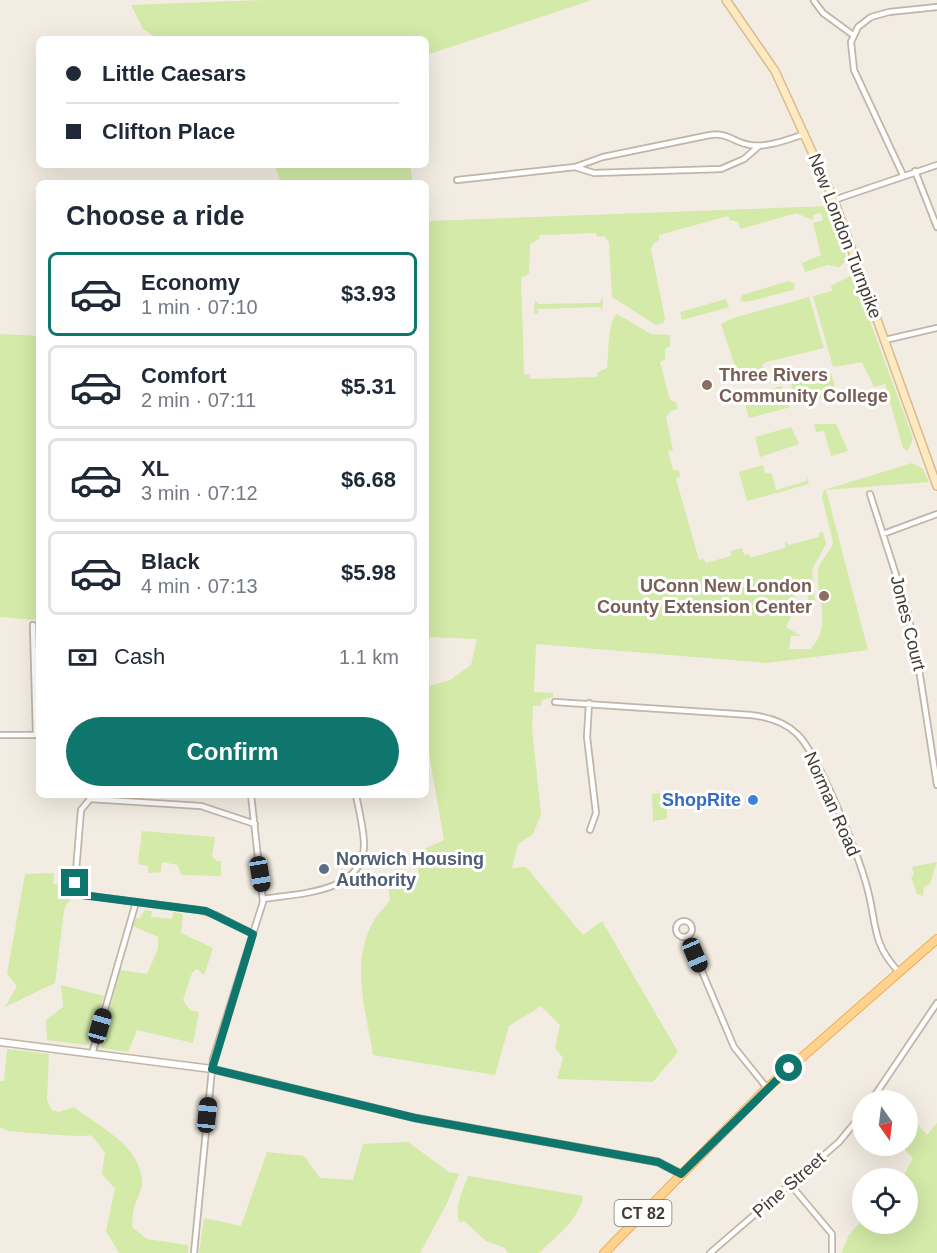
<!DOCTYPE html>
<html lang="en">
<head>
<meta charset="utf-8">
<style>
	:root { --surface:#fff; --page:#f6f6f7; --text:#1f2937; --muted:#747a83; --line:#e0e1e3; --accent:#0f766e }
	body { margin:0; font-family:Arial,sans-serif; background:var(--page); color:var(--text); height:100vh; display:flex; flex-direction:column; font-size:22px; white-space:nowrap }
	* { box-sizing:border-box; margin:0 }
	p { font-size:20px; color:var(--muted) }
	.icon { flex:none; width:33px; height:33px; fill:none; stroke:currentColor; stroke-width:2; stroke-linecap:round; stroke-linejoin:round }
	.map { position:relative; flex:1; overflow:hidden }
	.sheet { position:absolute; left:36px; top:180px; width:393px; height:618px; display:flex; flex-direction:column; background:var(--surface); border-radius:9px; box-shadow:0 6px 24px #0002 }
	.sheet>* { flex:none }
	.hud { position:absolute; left:36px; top:36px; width:393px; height:132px; border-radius:9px; box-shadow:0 6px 24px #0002; display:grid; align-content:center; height:132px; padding:0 30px; background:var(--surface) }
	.needle { width:39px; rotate:166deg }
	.controls { position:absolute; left:852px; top:1090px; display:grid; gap:12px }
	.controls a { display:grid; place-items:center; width:66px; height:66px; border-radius:50%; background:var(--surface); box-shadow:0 6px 24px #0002; font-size:30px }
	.end { position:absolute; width:27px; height:27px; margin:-14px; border:8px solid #0f766e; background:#fff; box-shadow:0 0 0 3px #fff }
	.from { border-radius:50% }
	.car { position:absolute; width:18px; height:36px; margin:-18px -9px; border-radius:8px; box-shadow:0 0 4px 2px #0007; background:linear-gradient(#222 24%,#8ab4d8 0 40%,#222 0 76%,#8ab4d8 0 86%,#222 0) }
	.hud b { display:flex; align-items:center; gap:21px; height:57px; font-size:22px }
	.hud b+b { border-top:2px solid var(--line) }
	.hud i { width:15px; height:15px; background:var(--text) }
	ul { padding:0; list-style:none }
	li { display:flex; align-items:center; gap:18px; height:84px; margin:0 12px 9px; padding:0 18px; border:3px solid var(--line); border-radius:9px }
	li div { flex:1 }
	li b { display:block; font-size:22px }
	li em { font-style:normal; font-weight:700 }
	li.selected { border-color:var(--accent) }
	li>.icon { width:54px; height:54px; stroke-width:1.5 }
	h2 { padding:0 30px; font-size:27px; line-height:72px }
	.pay { display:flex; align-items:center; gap:15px; height:66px; padding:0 30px; font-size:22px }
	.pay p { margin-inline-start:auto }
	.action { display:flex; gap:12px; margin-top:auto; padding:12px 30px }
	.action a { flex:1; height:69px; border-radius:36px; background:var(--accent); color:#fff; font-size:24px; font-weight:700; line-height:69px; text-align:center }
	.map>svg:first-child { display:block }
</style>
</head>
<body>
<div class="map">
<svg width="937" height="1253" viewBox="0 0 937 1253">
	<rect width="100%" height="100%" fill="#f2ece2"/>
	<path fill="#d3eaa8" d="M266 0H592L426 55V39H159L143 29 131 5Z
		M275 165H410L413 183H281Z
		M830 206 847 260 839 267 828 265 805 272 802 263 821 255 813 223 823 220 821 213 813 215V220L796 213 741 229 738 222 730 220 728 216 659 235V240L653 244 651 250 665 318 663 323 656 325 612 297 609 242 604 236 597 237 596 233 540 235 539 239 530 244 529 274 521 278 524 374 530 375V379L597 377V373L607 368C609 355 607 322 617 314L651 334 670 335V346L665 349V359L660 362 670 400 676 402 678 409 671 411 666 417 673 450 668 451 673 470 679 471 680 477 676 479 699 560 704 559 706 563 731 556V551L742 548 744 555 749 554 750 558 785 548V541L789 545 819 537V533L823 532 826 544 812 570 815 601H809L805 587 794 588 796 606 786 627 801 636H791L789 649H810C834 627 815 596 818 571 819 559 831 553 833 542L822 497 824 490 912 463 923 469 929 482 826 490 868 650 767 663 536 644 534 692 553 693V697L542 700 541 706H533L532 728 541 814 533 834 518 844 512 868 526 867 583 935 602 921 678 1052 653 1082 557 1079 563 1058 555 1048 560 1025 541 1006 509 1026 495 1075 373 1055C366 1011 350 964 373 922 377 914 385 908 390 900L388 886 417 882 420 851 444 840 426 737V687L450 680 471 665 477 639 426 637V221Z
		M850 276 854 278 913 438 908 451 903 448 885 384 874 387 862 362 833 367 813 296 832 291 831 286Z
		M789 281 795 284 793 290 747 302 740 301 742 295Z
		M603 297 602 312 600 307 538 309V314L534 313 535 300 538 304 599 303Z
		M809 297 824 348 766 362 762 365 763 370 745 375 742 370 736 369 721 324 733 318Z
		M726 299 729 307 682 320 680 312Z
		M0 334 39 336V620L0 617Z
		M831 373 837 394 795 406 797 402 791 384Z
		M782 386 786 405 791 407 749 418 743 397Z
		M814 424H836L848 451 831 456 824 431 816 432Z
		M791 427 799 444 760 457 755 437Z
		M763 465 765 473 772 474 776 490 807 481V476L809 484 747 501 739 472Z
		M666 793 667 819 653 821 652 794Z
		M142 831 215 837 212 856 216 861H221V876L181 875 178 865 162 862 161 872 148 873V866L138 864Z
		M937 862 930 884 924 887 923 896 917 894 911 876 914 875 912 867Z
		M54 873 53 884 62 885 75 895 66 905 64 911 55 983 5 1007 17 986 7 974 25 874Z
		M145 910 152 911 151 917 172 919 174 912 183 914 181 933 213 948 204 975 197 969 192 973 183 1000 190 1010 199 1012 193 1043 137 1030 128 1052 102 1048 101 1042 120 970 147 974 158 949V937L133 926 136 918 139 919Z
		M61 985 104 996 87 1045 47 1040 46 1020 63 1007Z
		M7 1049 49 1054 47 1100 52 1110 59 1112 74 1107C98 1127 140 1144 142 1181 143 1189 136 1199 134 1208 132 1214 133 1220 132 1227L147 1239 188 1245V1253H119L106 1231 115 1189 102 1174 105 1152 91 1135C84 1138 21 1132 8 1131L0 1127V1081H4Z
		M937 1123V1253H841L849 1235 862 1220V1224H908V1179H902L913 1158 901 1146H908V1132L918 1125 927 1135Z
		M408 1142 449 1172 459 1174 446 1205 420 1253H199L204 1218 241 1226 267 1152 304 1156 320 1178 353 1180 363 1144Z
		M468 1176 583 1196C579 1220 555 1237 539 1253H508L505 1248 486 1241 464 1221 460 1223C453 1208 463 1191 468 1176Z"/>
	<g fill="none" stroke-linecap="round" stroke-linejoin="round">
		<g stroke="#c1b5a8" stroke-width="8">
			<path id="minor" d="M814 1 823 13 853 35
				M575 167 603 157 710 135C727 132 735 143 750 145 768 148 788 139 805 134
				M915 171 937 227
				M903 175 854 70 851 42 858 27 871 17 889 12 937 7
				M457 180 575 167 594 173 721 169 744 159 759 146
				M834 200 937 165
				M885 340 937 328
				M870 494 907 609 919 669 937 785
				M883 534 937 514
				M555 702 751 715C768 717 785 722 797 734 818 753 859 857 867 887 877 923 871 942 898 971
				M589 703 587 737 596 813 590 830
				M0 735H36L33 625
				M263 899C298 893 362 894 364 846 364 829 359 811 356 795
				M676 929a8 8 0 1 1 16 0a8 8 0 1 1-16 0Z
				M253 934 216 915 199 910 82 895 76 889 75 883 81 810 90 799 201 806 255 824
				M687 936 734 1047 767 1088
				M92 1054 136 902
				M871 1101 937 1003
				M790 1184 832 1234V1253
				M194 1253 213 1059 263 902 251 795
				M710 1253 839 1142 862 1114"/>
		</g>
		<g stroke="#c1b5a8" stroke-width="9">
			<path id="tertiary" d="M0 1042 212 1069 415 1118 658 1162 681 1174"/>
		</g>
		<g stroke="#d5bc8f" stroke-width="10">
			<path id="secondary" d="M726 0 775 71 834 200 937 486"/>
		</g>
		<g stroke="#eaaf58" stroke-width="10">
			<path id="primary" d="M604 1253 767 1088 937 939"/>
		</g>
		<use href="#minor" stroke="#fff" stroke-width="4.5"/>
		<use href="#tertiary" stroke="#fff" stroke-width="6"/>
		<use href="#secondary" stroke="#ffe9c0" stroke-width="7"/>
		<use href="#primary" stroke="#ffd38f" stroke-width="8"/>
	</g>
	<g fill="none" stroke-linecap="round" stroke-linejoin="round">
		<path stroke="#0f766e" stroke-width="8" d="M75 883 76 889 82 895 206 911 253 934 212 1069 415 1118 658 1162 681 1174 789 1068"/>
	</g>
	<g fill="#8d6e63" stroke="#fff" stroke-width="2">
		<circle cx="707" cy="385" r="6"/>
		<circle cx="824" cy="596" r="6"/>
	</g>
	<circle fill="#3f7fe0" stroke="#fff" stroke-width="2" cx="753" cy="800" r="6"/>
	<circle fill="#5c6f8a" stroke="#fff" stroke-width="2" cx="324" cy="869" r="6"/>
	<g text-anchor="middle" stroke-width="6" stroke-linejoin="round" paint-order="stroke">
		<rect fill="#fff" stroke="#7c7670" stroke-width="1.5" x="614.5" y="1200" width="57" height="26" rx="4.5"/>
		<g font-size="16" font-weight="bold" fill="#443b32">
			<text x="643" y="1219">CT 82</text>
		</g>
		<g font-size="18" fill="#443b32" stroke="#fff">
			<text transform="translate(845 236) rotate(69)" y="6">New London Turnpike</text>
			<text transform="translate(908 623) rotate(76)" y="6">Jones Court</text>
			<text transform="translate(832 804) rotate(66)" y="6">Norman Road</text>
			<text transform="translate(789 1185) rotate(-41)" y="6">Pine Street</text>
		</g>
		<g font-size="18" font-weight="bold" fill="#785e54" stroke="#fff" text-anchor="start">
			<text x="719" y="381">Three Rivers<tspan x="719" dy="21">Community College</tspan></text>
			<text x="812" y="592" text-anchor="end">UConn New London<tspan x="812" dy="21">County Extension Center</tspan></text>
		</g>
		<g font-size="18" font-weight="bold" fill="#366cbe" stroke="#fff" text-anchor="end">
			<text x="741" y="806">ShopRite</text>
		</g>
		<g font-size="18" font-weight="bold" fill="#4e5e75" stroke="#fff" text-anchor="start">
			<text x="336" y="865">Norwich Housing<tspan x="336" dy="21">Authority</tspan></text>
		</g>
	</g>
</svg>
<div class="controls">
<a><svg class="needle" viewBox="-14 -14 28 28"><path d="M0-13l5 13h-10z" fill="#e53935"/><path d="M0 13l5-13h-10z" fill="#747a83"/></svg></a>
<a><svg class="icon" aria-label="locate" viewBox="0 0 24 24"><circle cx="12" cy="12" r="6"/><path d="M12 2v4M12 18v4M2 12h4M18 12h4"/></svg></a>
</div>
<i class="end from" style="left:789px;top:1068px"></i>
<i class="end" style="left:75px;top:883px"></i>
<i class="car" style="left:260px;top:874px;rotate:171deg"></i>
<i class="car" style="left:695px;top:955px;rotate:157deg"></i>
<i class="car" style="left:100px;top:1026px;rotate:16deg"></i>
<i class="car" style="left:207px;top:1115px;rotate:6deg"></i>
<div class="hud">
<b><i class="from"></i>Little Caesars</b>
<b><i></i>Clifton Place</b>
</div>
<section class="sheet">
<h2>Choose a ride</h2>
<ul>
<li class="selected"><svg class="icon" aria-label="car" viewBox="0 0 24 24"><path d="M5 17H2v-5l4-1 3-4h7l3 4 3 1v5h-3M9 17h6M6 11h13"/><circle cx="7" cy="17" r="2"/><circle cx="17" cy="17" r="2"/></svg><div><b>Economy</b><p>1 min · 07:10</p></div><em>$3.93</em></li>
<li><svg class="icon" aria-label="car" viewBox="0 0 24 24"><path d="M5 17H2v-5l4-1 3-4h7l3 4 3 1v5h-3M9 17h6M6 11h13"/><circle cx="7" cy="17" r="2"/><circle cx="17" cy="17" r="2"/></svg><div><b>Comfort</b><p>2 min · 07:11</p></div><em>$5.31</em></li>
<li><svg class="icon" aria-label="car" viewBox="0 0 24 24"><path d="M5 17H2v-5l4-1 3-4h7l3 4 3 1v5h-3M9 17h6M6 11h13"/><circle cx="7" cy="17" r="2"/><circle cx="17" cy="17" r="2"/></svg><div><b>XL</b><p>3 min · 07:12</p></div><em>$6.68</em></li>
<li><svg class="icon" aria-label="car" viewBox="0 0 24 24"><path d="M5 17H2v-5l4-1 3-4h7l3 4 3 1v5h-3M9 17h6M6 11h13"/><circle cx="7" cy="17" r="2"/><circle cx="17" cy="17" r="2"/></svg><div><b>Black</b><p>4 min · 07:13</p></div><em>$5.98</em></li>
</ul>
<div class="pay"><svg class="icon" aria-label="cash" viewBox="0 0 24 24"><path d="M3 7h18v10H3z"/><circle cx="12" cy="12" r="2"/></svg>Cash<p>1.1 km</p></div>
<div class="action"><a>Confirm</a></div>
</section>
</div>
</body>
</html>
